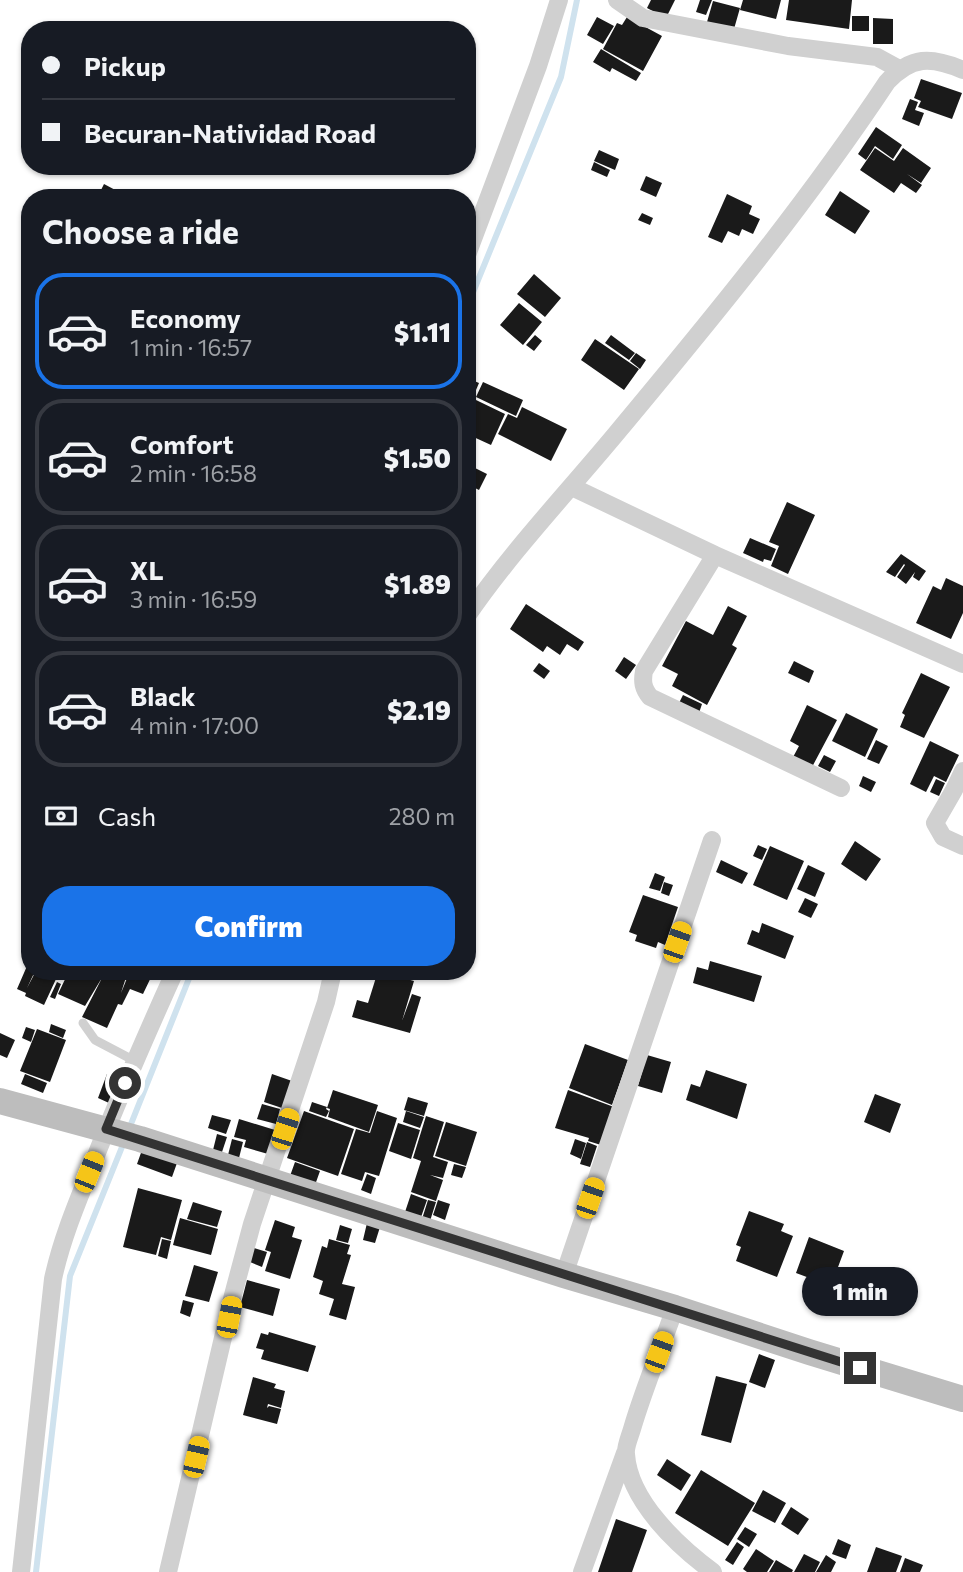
<!DOCTYPE html>
<html lang="en">
<head>
<meta charset="utf-8">
<style>
	:root { --surface:#171b24; --page:#242831; --text:#f1f3f6; --muted:#9ea1a6; --line:#363941; --accent:#1a73e8 }
	body { margin:0; font-family:Commissioner,sans-serif; background:var(--page); color:var(--text); height:100vh; display:flex; flex-direction:column; font-size:26px; white-space:nowrap }
	* { box-sizing:border-box; margin:0 }
	p { font-size:23px; color:var(--muted) }
	.icon { flex:none; width:38px; height:38px; fill:none; stroke:currentColor; stroke-width:2; stroke-linecap:round; stroke-linejoin:round }
	.map { position:relative; flex:1; overflow:hidden }
	.details { position:absolute; left:21px; top:189px; width:455px; height:791px; display:flex; flex-direction:column; background:var(--surface); border-radius:28px; box-shadow:0 2px 5px #0004 }
	.details>* { flex:none }
	.hud { position:absolute; left:21px; top:21px; width:455px; height:154px; border-radius:28px; box-shadow:0 2px 5px #0004; display:grid; align-content:center; height:154px; padding:0 21px; background:var(--surface) }
	.end { position:absolute; width:32px; height:32px; margin:-16px; border:9px solid #333; background:#fff; box-shadow:0 0 0 4px #fff }
	.from { border-radius:50% }
	.bubble { position:absolute; height:49px; border-radius:24px; background:var(--surface); box-shadow:0 2px 5px #0004; font-size:23px; font-weight:800; line-height:49px; text-align:center }
	.car { position:absolute; width:21px; height:42px; margin:-21px -10px; border-radius:9px; box-shadow:0 0 5px 2px #0007; background:linear-gradient(#f5c518 24%,#345 0 40%,#f5c518 0 76%,#345 0 86%,#f5c518 0) }
	.hud b { display:flex; align-items:center; gap:24px; height:66px; font-size:26px }
	.hud b+b { border-top:2px solid var(--line) }
	.hud i { width:18px; height:18px; background:var(--text) }
	ul { padding:0; list-style:none }
	li { display:flex; align-items:center; gap:21px; height:116px; margin:0 14px 10px; padding:0 7px; border:4px solid var(--line); border-radius:28px }
	li div { flex:1 }
	li b { display:block; font-size:26px }
	li em { font-style:normal; font-weight:800 }
	li.selected { border-color:var(--accent) }
	li>.icon { width:63px; height:63px; stroke-width:1.5 }
	h2 { padding:0 21px; font-size:32px; line-height:84px }
	.pay { display:flex; align-items:center; gap:18px; height:77px; padding:0 21px; font-size:26px }
	.pay p { margin-inline-start:auto }
	.primary-button { display:flex; gap:14px; margin-top:auto; padding:14px 21px }
	.primary-button a { flex:1; height:80px; border-radius:28px; background:var(--accent); color:#fff; font-size:28px; font-weight:800; line-height:80px; text-align:center }
	.map>svg:first-child { display:block }
</style>
</head>
<body>
<div class="map">
<svg width="963" height="1572" viewBox="0 0 963 1572">
	<rect width="100%" height="100%" fill="#fff"/>
	<g fill="none" stroke-linecap="round" stroke-linejoin="round">
		<path stroke="#cfe2ee" stroke-width="6" d="M467 307 561 77 577 0
			M129 1129 192 971
			M36 1572 70 1276 124 1142"/>
	</g>
	<path fill="#1a1a1a" d="M651 0H675L666 18 647 8Z
		M700 0H712L706 15 696 12Z
		M743 0H781L776 19 740 10Z
		M789 0H852L849 29 786 20Z
		M713 1 740 8 734 29 707 22Z
		M852 16H869V31H852Z
		M597 17 614 26 603 44 587 35Z
		M627 17 662 36 643 71 603 49 617 23 622 25Z
		M873 18 893 19V44H873Z
		M601 49 641 73 636 81 612 68 610 72 593 62Z
		M921 79 962 93 952 119 918 107 921 101 914 98Z
		M910 99 918 102 915 110 924 113 919 126 902 119Z
		M876 127 902 145 893 159 875 146 866 160 858 154Z
		M875 148 894 161 903 148 931 168 921 183 907 174 922 185 916 193 901 183 894 193 860 170Z
		M599 150 619 159 615 170 594 161Z
		M594 162 610 170 607 177 591 170Z
		M646 176 662 183 656 197 640 190Z
		M104 184 119 192 116 198H97Z
		M840 191 870 211 855 234 825 215Z
		M727 194 752 206 749 214 760 219 753 234 742 229 739 236 728 231 722 243 708 237Z
		M642 213 653 218 650 225 638 220Z
		M534 274 561 298 545 317 517 294Z
		M519 303 542 322 523 345 500 325Z
		M535 335 542 341 534 351 526 345Z
		M611 335 635 353 629 360 605 343Z
		M595 339 639 369 624 390 581 360Z
		M636 353 646 360 640 369 630 361Z
		M467 378 479 383 467 411Z
		M483 382 523 400 516 416 476 397Z
		M476 400 505 414 491 445 467 434V419Z
		M522 407 567 429 551 461 498 434 508 414 517 418Z
		M467 464 487 474 479 490 467 484Z
		M787 502 815 515 788 574 771 566 779 546 769 542Z
		M750 538 776 549 771 561 764 559 763 562 743 553Z
		M901 554 926 571 919 581 913 577 915 572 906 584 897 577 905 565 904 564 895 577 886 572Z
		M946 578 963 586V613L951 639 916 623 933 586 941 590Z
		M526 604 584 642 578 651 567 644 560 655 547 646 543 652 510 629Z
		M728 606 747 616 732 645 737 648 707 705 672 686 678 674 662 666 686 621 713 635Z
		M624 657 636 665 626 679 615 671Z
		M794 661 814 671 809 683 788 673Z
		M539 663 550 671 544 679 533 671Z
		M921 673 950 687 924 738 900 727 905 715 902 713Z
		M683 695 702 704 699 713 679 703Z
		M807 705 837 720 811 769 792 759 799 746 790 741Z
		M846 713 878 729 865 757 832 741Z
		M876 740 888 746 879 764 867 759Z
		M930 741 959 755 946 782 934 776 926 792 910 784Z
		M824 755 836 761 830 772 818 766Z
		M863 776 876 782 871 792 859 786Z
		M936 779 945 783 939 796 930 792Z
		M855 841 881 859 866 881 841 864Z
		M758 845 767 849 762 860 753 856Z
		M770 846 804 861 787 900 753 885Z
		M721 860 748 873 742 884 716 872Z
		M808 865 825 873 815 897 797 889Z
		M655 873 665 877 660 891 649 888Z
		M664 882 673 885 669 896 661 893Z
		M643 895 678 907 665 945 658 942 656 948 635 941 637 935 629 932Z
		M805 898 818 904 811 918 798 912Z
		M762 923 794 936 785 959 747 944 752 930 759 933Z
		M710 961 762 976 754 1002 693 983 697 967 708 970Z
		M27 966 30 971H35L27 988 36 971H51L49 976 56 979 44 1005 25 996 26 993 17 989Z
		M69 971H128L121 993 130 971H154L143 994 130 989 122 1005 118 1004 107 1028 82 1017 103 976 85 1006 58 994Z
		M378 971 414 981 402 1021 412 994 421 997 410 1033 352 1017 357 1000 368 1003Z
		M57 982 61 984 55 999 50 997Z
		M51 1024 66 1030 63 1038 49 1032Z
		M26 1027 35 1030 31 1042 22 1038Z
		M37 1029 66 1040 50 1082 20 1071Z
		M0 1033 15 1040 7 1058 0 1055Z
		M585 1044 628 1060 612 1105 569 1088Z
		M647 1055 671 1062 662 1093 638 1086Z
		M706 1070 747 1084 737 1119 686 1100 691 1084 700 1087Z
		M25 1074 47 1083 43 1093 21 1084Z
		M107 1074 119 1078 109 1103 98 1098Z
		M272 1074 292 1081 282 1108 264 1102Z
		M333 1090 378 1105 369 1132 328 1117 330 1109 327 1108Z
		M568 1090 614 1107 601 1145 588 1141 589 1138 555 1128Z
		M875 1094 901 1104 890 1133 864 1122Z
		M408 1097 428 1103 424 1116 404 1110Z
		M312 1102 327 1107 326 1109 329 1111 326 1117 309 1111Z
		M262 1104 280 1109 276 1124 257 1119Z
		M304 1111 354 1129 338 1176 287 1158Z
		M377 1111 397 1118 379 1176 365 1172 362 1181 341 1174 356 1129 370 1133Z
		M406 1111 424 1117 420 1128 403 1122Z
		M212 1115 231 1120 226 1134 208 1128Z
		M426 1116 444 1122 433 1157 448 1162 443 1178 430 1175 443 1180 436 1201 411 1192 421 1161 413 1158Z
		M239 1119 275 1130 268 1154 244 1147 246 1140 234 1137Z
		M446 1122 477 1132 466 1166 435 1156Z
		M398 1123 420 1130 411 1159 389 1151Z
		M217 1134 227 1137 222 1152 213 1150Z
		M232 1139 243 1142 239 1158 228 1155Z
		M575 1139 586 1143 581 1159 570 1154Z
		M587 1142 597 1146 590 1167 580 1164Z
		M142 1150 177 1163 172 1177 137 1164Z
		M295 1162 320 1171 315 1185 290 1176Z
		M454 1164 466 1167 462 1178 451 1175Z
		M367 1174 376 1178 371 1194 361 1190Z
		M138 1188 182 1200 171 1240 161 1237 156 1255 123 1247Z
		M411 1194 427 1200 420 1220 404 1215Z
		M428 1200 436 1202 430 1221 422 1219Z
		M438 1200 450 1204 445 1220 433 1215Z
		M193 1202 222 1211 217 1227 187 1219Z
		M749 1211 784 1224 781 1231 793 1236 777 1277 736 1261 741 1247 736 1245Z
		M180 1218 218 1229 211 1255 173 1245Z
		M275 1220 295 1227 292 1237 302 1240 290 1279 265 1271 271 1252 265 1250Z
		M367 1223 380 1227 375 1243 363 1240Z
		M340 1225 352 1229 348 1243 336 1240Z
		M809 1237 844 1251 831 1286 796 1273Z
		M162 1239 171 1241 167 1259 158 1256Z
		M329 1239 350 1245 347 1254 351 1255 342 1284 355 1287 346 1320 329 1315 334 1299 319 1294 323 1281 313 1277 322 1246 327 1248Z
		M254 1248 267 1252 262 1267 250 1262Z
		M194 1265 218 1272 209 1302 185 1296Z
		M247 1280 280 1289 273 1316 240 1307Z
		M183 1300 194 1303 190 1317 180 1313Z
		M269 1332 316 1346 308 1372 261 1359 264 1350 256 1348 261 1333 268 1335Z
		M759 1354 775 1360 765 1388 749 1382Z
		M716 1376 747 1384 731 1443 701 1435Z
		M253 1377 276 1384 274 1388 285 1391 281 1408 268 1404 267 1408 269 1406 281 1409 277 1424 243 1415Z
		M667 1459 691 1475 681 1491 657 1475Z
		M701 1470 755 1503 728 1546 675 1513Z
		M763 1490 786 1503 775 1523 752 1511Z
		M791 1507 809 1519 798 1535 781 1524Z
		M616 1519 647 1530 632 1572H598Z
		M745 1527 757 1534 749 1547 737 1539Z
		M838 1539 851 1545 846 1559 832 1554Z
		M737 1542 744 1547 733 1565 725 1560Z
		M876 1547 902 1556 896 1572H867Z
		M756 1549 774 1561 767 1572H747L743 1569Z
		M804 1554 820 1562 815 1572H794Z
		M826 1555 836 1562 831 1572H816Z
		M905 1558 923 1565 920 1572H900Z
		M776 1560 793 1570 792 1572H769Z"/>
	<g fill="none" stroke-linecap="round" stroke-linejoin="round">
		<path stroke="#d0d0d0" stroke-width="9" d="M83 1023 95 1040 135 1061"/>
		<path stroke="#d0d0d0" stroke-width="18" d="M617 0 643 18 788 46 877 57 899 69
			M467 255 538 66 559 0
			M572 487 715 555 963 664
			M715 555 644 671C642 682 643 688 650 697L841 788
			M467 616C511 552 565 495 615 435 710 321 804 207 887 82 911 56 931 56 963 70
			M963 771 954 790 935 823 943 837 963 846
			M564 1275 712 840
			M675 1308C661 1348 644 1388 632 1429 630 1436 625 1447 626 1454 629 1501 678 1546 713 1572
			M21 1572 53 1279C62 1237 79 1198 95 1158 120 1095 147 1033 175 971
			M168 1572 233 1295 252 1224 326 1002 333 971
			M582 1572 625 1453"/>
		<path stroke="#bdbdbd" stroke-width="26" d="M0 1101 140 1139 564 1275 675 1308 809 1352 963 1399"/>
	</g>
	<g fill="none" stroke-linecap="round" stroke-linejoin="round">
		<path stroke="#333" stroke-width="9" d="M125 1083 106 1129 860 1368"/>
	</g>
</svg>
<i class="end from" style="left:125px;top:1083px"></i>
<i class="end" style="left:860px;top:1368px"></i>
<div class="bubble" style="left:802px;top:1267px;width:116px">1 min</div>
<i class="car" style="left:677px;top:942px;rotate:19deg"></i>
<i class="car" style="left:285px;top:1129px;rotate:18deg"></i>
<i class="car" style="left:89px;top:1172px;rotate:22deg"></i>
<i class="car" style="left:590px;top:1198px;rotate:19deg"></i>
<i class="car" style="left:229px;top:1317px;rotate:11deg"></i>
<i class="car" style="left:659px;top:1352px;rotate:20deg"></i>
<i class="car" style="left:196px;top:1457px;rotate:13deg"></i>
<div class="hud">
<b><i class="from"></i>Pickup</b>
<b><i></i>Becuran-Natividad Road</b>
</div>
<section class="details">
<h2>Choose a ride</h2>
<ul>
<li class="selected"><svg class="icon" aria-label="car" viewBox="0 0 24 24"><path d="M5 17H2v-5l4-1 3-4h7l3 4 3 1v5h-3M9 17h6M6 11h13"/><circle cx="7" cy="17" r="2"/><circle cx="17" cy="17" r="2"/></svg><div><b>Economy</b><p>1 min · 16:57</p></div><em>$1.11</em></li>
<li><svg class="icon" aria-label="car" viewBox="0 0 24 24"><path d="M5 17H2v-5l4-1 3-4h7l3 4 3 1v5h-3M9 17h6M6 11h13"/><circle cx="7" cy="17" r="2"/><circle cx="17" cy="17" r="2"/></svg><div><b>Comfort</b><p>2 min · 16:58</p></div><em>$1.50</em></li>
<li><svg class="icon" aria-label="car" viewBox="0 0 24 24"><path d="M5 17H2v-5l4-1 3-4h7l3 4 3 1v5h-3M9 17h6M6 11h13"/><circle cx="7" cy="17" r="2"/><circle cx="17" cy="17" r="2"/></svg><div><b>XL</b><p>3 min · 16:59</p></div><em>$1.89</em></li>
<li><svg class="icon" aria-label="car" viewBox="0 0 24 24"><path d="M5 17H2v-5l4-1 3-4h7l3 4 3 1v5h-3M9 17h6M6 11h13"/><circle cx="7" cy="17" r="2"/><circle cx="17" cy="17" r="2"/></svg><div><b>Black</b><p>4 min · 17:00</p></div><em>$2.19</em></li>
</ul>
<div class="pay"><svg class="icon" aria-label="cash" viewBox="0 0 24 24"><path d="M3 7h18v10H3z"/><circle cx="12" cy="12" r="2"/></svg>Cash<p>280 m</p></div>
<div class="primary-button"><a>Confirm</a></div>
</section>
</div>
</body>
</html>
